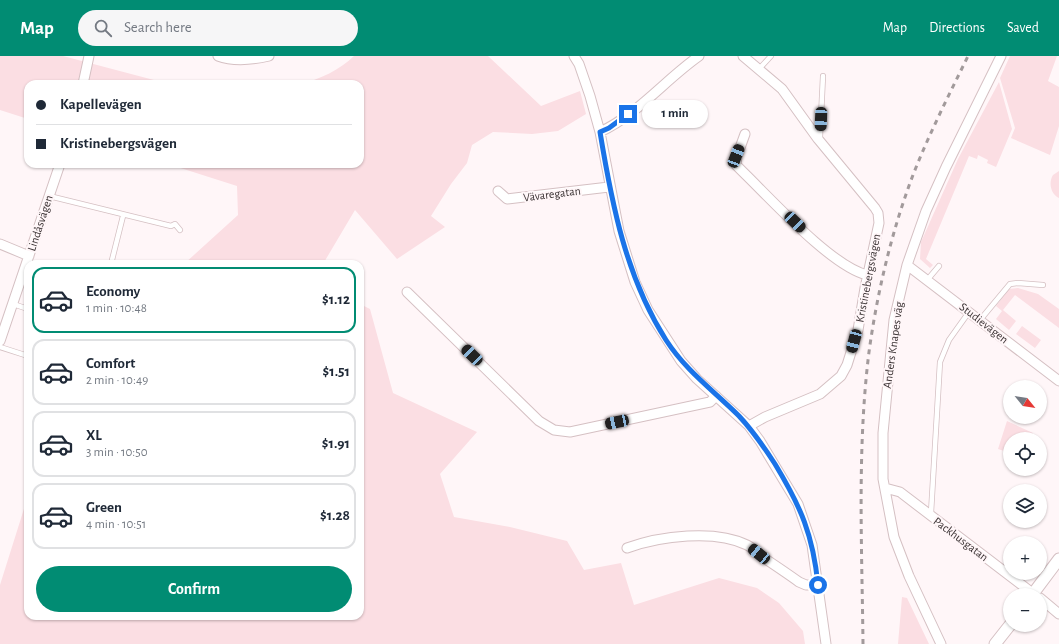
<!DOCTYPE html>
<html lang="en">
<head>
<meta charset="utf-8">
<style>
	:root { --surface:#fff; --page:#f6f6f7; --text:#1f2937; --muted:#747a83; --line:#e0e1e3; --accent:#018c73 }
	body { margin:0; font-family:"Alegreya Sans",sans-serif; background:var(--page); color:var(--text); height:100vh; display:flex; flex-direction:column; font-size:15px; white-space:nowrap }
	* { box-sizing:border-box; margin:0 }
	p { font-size:13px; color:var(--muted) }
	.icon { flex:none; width:22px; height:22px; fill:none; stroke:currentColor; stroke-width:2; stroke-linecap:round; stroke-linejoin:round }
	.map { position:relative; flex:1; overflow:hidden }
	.details { position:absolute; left:24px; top:204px; width:340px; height:360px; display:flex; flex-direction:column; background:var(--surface); border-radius:12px; box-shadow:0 1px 3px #0004 }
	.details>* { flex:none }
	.hud { position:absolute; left:24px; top:24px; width:340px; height:88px; border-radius:12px; box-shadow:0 1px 3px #0004; display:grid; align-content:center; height:88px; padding:0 12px; background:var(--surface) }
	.needle { width:26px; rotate:120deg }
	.tools { position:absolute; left:1003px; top:324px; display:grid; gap:8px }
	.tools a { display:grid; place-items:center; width:44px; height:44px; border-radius:50%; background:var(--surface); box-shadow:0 1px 3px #0004; font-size:20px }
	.end { position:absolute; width:18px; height:18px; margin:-9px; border:5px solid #1a73e8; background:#fff; box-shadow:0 0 0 2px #fff }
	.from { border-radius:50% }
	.bubble { position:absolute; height:28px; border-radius:14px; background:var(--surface); box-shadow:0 1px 3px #0004; font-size:13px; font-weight:600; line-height:28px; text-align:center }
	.car { position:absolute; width:12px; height:24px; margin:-12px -6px; border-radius:5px; box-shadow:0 0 3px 1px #0007; background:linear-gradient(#222 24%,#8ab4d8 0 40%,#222 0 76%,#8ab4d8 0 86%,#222 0) }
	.hud b { display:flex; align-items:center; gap:14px; height:38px; font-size:15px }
	.hud b+b { border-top:1px solid var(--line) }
	.hud i { width:10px; height:10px; background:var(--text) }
	ul { padding:7px 0 0; list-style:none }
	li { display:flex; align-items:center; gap:12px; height:66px; margin:0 8px 6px; padding:0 4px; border:2px solid var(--line); border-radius:12px }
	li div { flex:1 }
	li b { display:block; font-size:15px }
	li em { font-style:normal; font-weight:600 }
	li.current { border-color:var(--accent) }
	li>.icon { width:36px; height:36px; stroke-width:1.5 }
	.button { display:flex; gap:8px; margin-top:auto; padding:8px 12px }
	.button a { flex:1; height:46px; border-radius:24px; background:var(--accent); color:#fff; font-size:16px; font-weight:600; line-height:46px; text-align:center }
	header { display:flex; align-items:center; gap:24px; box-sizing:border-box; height:56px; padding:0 20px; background:var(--accent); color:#fff }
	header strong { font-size:19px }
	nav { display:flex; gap:22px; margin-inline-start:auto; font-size:14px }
	.search { width:280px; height:36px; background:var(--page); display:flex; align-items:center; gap:10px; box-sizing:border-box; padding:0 14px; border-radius:22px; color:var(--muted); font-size:15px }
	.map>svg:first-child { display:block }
</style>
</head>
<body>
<header>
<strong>Map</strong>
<div class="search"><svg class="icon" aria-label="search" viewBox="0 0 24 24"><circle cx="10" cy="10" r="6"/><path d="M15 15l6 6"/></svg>Search here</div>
<nav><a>Map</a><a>Directions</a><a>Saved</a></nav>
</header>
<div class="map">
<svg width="1059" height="588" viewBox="0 0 1059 588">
	<rect width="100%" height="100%" fill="#fff6f8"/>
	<path fill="#fbdee3" d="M0 0H63L169 28H28V63L0 54Z
		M354 0H488L541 50 580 35 586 58 558 75 532 78 493 76 472 89 467 107 451 128 431 160 445 171 397 203 355 154 323 208H184L238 159 237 130 168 108H360V28H300C319 24 341 13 354 0Z
		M1010 0H1057L1048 25 1059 31V70L1050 99 1011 82 1015 72 1000 22Z
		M999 26 1012 73 996 111 987 107 988 104 978 99 977 103 969 100 926 203 933 209 930 212 920 203 921 186 958 103Z
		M1059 115V142C1051 138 1048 127 1053 119Z
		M1018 232 1038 238 1059 253V272L1015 239 1003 254 1016 265 1009 274 996 263 1002 255 996 250 1009 233Z
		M360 248 370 253 393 337 477 376 440 418 454 461 510 471 567 485 584 514 621 507 634 549 719 522 757 532 779 547 803 575 805 588H0V529L28 440V560H360Z
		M1022 270 1041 284 1035 292 1016 278Z
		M1007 365 1033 377 1029 383H1010V397L998 393Z
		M902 541 907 542 929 588H898Z"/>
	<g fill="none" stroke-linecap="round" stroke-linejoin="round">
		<g stroke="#d5c0c3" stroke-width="6">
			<path id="service" d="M759 13 771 0
				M818 83 820 81 823 20
				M49 140 171 170 175 168 180 174
				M111 208 123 160
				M928 223 939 210
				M13 248 28 253
				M980 264 1010 228 1018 227 1043 229
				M0 291 28 300
				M931 457 940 306 949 284 969 256"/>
		</g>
		<g stroke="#d5c0c3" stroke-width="11">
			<path id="minor" d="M218 0C234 6 252 4 269 0
				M574 0 579 8 590 40 600 76 619 175 635 226 648 254 681 305 697 323 749 370 760 385 798 448 812 489 826 588
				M743 0 782 33 818 83 875 152 878 157 879 167 865 232 858 274 847 309 841 320 820 338 765 361 749 370
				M83 28 89 0
				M600 76C637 59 666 23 699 0
				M745 78 737 100 736 109 743 116C771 143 831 210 867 219
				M498 135 507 143 609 131
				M0 188 29 200
				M907 209 1059 325
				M407 236 539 365 554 374 570 376 710 346 716 340
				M0 285 60 108
				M885 432 900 436 1035 539
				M627 492C660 480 715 473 747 489 753 492 759 498 764 502 776 510 788 518 799 526L806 529H818
				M1040 542 1059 558
				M941 588 909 520 894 481 883 423V377L894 264 907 209 926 155 946 111 1001 0"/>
		</g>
		<g stroke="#d5c0c3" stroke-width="13">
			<path id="tertiary" d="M1032 539 1059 503
				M995 588 1010 569"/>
		</g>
		<use href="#service" stroke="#fff" stroke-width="4.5"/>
		<use href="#minor" stroke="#fff" stroke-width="9"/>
		<use href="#tertiary" stroke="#fff" stroke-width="11"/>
		<path stroke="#a29a9b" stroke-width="3" stroke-dasharray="5 5" stroke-linecap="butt" d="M863 588C862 491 857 392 869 296 877 237 892 174 913 119 929 78 949 39 968 0"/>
	</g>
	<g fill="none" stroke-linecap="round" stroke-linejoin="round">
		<path stroke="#1a73e8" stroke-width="5" d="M628 58 609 72 600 76C612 149 626 221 666 284 686 315 714 335 739 360 753 375 764 391 775 408 801 451 813 479 818 529"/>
	</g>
	<g text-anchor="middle" stroke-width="4" stroke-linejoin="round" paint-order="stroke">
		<g font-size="12" fill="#3b3334" stroke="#fff6f8">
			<text transform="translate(552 138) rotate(-7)" y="4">Vävaregatan</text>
			<text transform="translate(40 167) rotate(-72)" y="4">Lindåsvägen</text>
			<text transform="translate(868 222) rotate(-79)" y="4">Kristinebergsvägen</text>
			<text transform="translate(984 267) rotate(38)" y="4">Studievägen</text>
			<text transform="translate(893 289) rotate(-82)" y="4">Anders Knapes väg</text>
			<text transform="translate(961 483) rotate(37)" y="4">Packhusgatan</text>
		</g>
	</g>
</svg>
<div class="tools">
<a><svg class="needle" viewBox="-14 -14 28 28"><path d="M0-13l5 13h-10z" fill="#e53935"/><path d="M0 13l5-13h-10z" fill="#747a83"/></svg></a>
<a><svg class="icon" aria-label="locate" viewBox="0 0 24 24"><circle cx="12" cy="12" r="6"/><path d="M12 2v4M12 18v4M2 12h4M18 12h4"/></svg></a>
<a><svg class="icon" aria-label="layers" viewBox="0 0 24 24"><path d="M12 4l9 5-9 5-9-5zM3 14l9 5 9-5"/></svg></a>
<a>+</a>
<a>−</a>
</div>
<i class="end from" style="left:818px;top:529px"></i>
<i class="end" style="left:628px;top:58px"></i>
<div class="bubble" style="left:642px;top:44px;width:66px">1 min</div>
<i class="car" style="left:821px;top:63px;rotate:182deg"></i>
<i class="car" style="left:736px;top:100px;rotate:21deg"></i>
<i class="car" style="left:795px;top:166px;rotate:134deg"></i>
<i class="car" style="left:854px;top:285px;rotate:195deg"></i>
<i class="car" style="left:472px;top:299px;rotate:314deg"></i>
<i class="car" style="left:617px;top:366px;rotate:258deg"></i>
<i class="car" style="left:759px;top:498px;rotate:309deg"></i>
<div class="hud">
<b><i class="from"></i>Kapellevägen</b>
<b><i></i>Kristinebergsvägen</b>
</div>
<section class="details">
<ul>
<li class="current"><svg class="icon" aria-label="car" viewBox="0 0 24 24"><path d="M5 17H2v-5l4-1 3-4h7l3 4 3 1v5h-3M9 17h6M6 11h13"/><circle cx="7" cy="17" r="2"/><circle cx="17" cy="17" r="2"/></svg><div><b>Economy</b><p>1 min · 10:48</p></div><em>$1.12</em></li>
<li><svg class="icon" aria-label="car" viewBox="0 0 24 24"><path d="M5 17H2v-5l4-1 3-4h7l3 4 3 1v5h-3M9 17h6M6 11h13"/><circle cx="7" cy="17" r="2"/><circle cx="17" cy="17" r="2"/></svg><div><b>Comfort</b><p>2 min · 10:49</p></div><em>$1.51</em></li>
<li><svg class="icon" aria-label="car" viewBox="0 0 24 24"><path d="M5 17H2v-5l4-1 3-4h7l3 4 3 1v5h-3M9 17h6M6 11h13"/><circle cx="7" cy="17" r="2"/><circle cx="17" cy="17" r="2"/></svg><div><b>XL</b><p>3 min · 10:50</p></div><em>$1.91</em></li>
<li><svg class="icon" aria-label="car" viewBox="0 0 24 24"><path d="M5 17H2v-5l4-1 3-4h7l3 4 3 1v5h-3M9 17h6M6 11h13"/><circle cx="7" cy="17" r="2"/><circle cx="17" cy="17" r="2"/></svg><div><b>Green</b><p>4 min · 10:51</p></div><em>$1.28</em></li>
</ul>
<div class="button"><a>Confirm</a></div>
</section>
</div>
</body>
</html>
